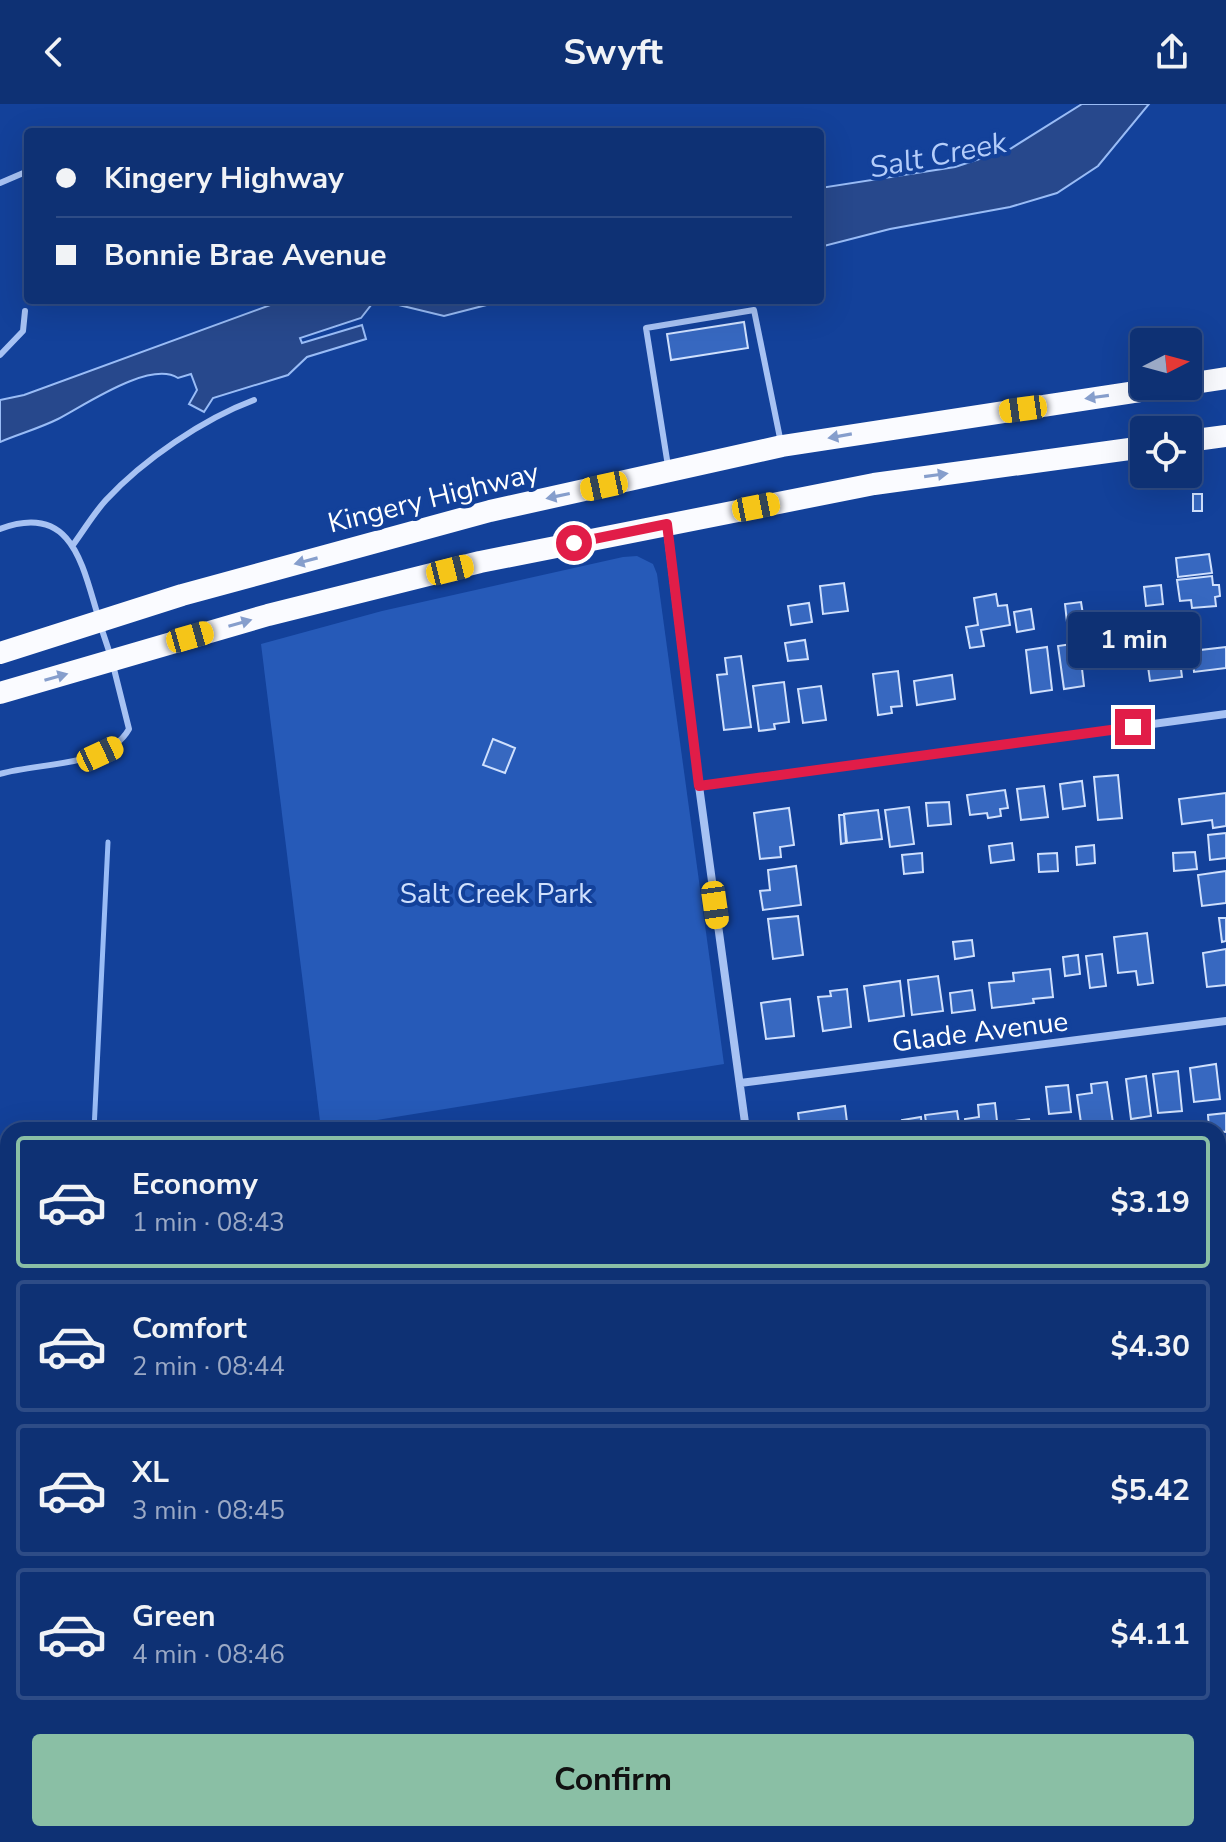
<!DOCTYPE html>
<html lang="en">
<head>
<meta charset="utf-8">
<style>
	:root { --surface:#0e3174; --page:#1c3d7c; --text:#f1f3f6; --muted:#9ba9c5; --line:#2e4c86; --accent:#8abfa5 }
	body { margin:0; font-family:"Nunito Sans",sans-serif; background:var(--page); color:var(--text); height:100vh; display:flex; flex-direction:column; font-size:30px; white-space:nowrap }
	* { box-sizing:border-box; margin:0 }
	p { font-size:26px; color:var(--muted) }
	.icon { flex:none; width:44px; height:44px; fill:none; stroke:currentColor; stroke-width:2; stroke-linecap:round; stroke-linejoin:round }
	.map { position:relative; flex:1; overflow:hidden }
	.details { position:absolute; left:0px; top:1018px; width:1226px; height:720px; display:flex; flex-direction:column; background:var(--surface); border-radius:24px 24px 0 0; box-shadow:0 8px 32px #0002,0 0 0 2px var(--line) }
	.details>* { flex:none }
	.hud { position:absolute; left:24px; top:24px; width:800px; height:176px; border-radius:8px; box-shadow:0 8px 32px #0002,0 0 0 2px var(--line); display:grid; align-content:center; height:176px; padding:0 32px; background:var(--surface) }
	.needle { width:52px; rotate:84deg }
	.fabs { position:absolute; left:1130px; top:224px; display:grid; gap:16px }
	.fabs a { display:grid; place-items:center; width:72px; height:72px; border-radius:8px; background:var(--surface); box-shadow:0 8px 32px #0002,0 0 0 2px var(--line); font-size:40px }
	.end { position:absolute; width:36px; height:36px; margin:-18px; border:10px solid #e11d48; background:#fff; box-shadow:0 0 0 4px #fff }
	.from { border-radius:50% }
	.bubble { position:absolute; height:56px; border-radius:8px; background:var(--surface); box-shadow:0 8px 32px #0002,0 0 0 2px var(--line); font-size:26px; font-weight:700; line-height:56px; text-align:center }
	.car { position:absolute; width:24px; height:48px; margin:-24px -12px; border-radius:10px; box-shadow:0 0 6px 2px #0007; background:linear-gradient(#f5c518 24%,#345 0 40%,#f5c518 0 76%,#345 0 86%,#f5c518 0) }
	.hud b { display:flex; align-items:center; gap:28px; height:76px; font-size:30px }
	.hud b+b { border-top:2px solid var(--line) }
	.hud i { width:20px; height:20px; background:var(--text) }
	ul { padding:14px 0 0; list-style:none }
	li { display:flex; align-items:center; gap:24px; height:132px; margin:0 16px 12px; padding:0 16px; border:4px solid var(--line); border-radius:8px }
	li div { flex:1 }
	li b { display:block; font-size:30px }
	li em { font-style:normal; font-weight:700 }
	li.selected { border-color:var(--accent) }
	li>.icon { width:72px; height:72px; stroke-width:1.5 }
	.action { display:flex; gap:16px; margin-top:auto; padding:16px 32px }
	.action a { flex:1; height:92px; border-radius:8px; background:var(--accent); color:#111; font-size:32px; font-weight:700; line-height:92px; text-align:center }
	header { display:flex; justify-content:space-between; align-items:center; height:104px; padding:0 32px; background:var(--surface); font-size:36px; font-weight:700 }
	.map>svg:first-child { display:block }
</style>
</head>
<body>
<header><svg class="icon" aria-label="back" viewBox="0 0 24 24"><path d="M15 5l-7 7 7 7"/></svg>Swyft<svg class="icon" aria-label="share" viewBox="0 0 24 24"><path d="M12 15V3M7 8l5-5 5 5M5 13v7h14v-7"/></svg></header>
<div class="map">
<svg width="1226" height="1738" viewBox="0 0 1226 1738">
	<rect width="100%" height="100%" fill="#13419a"/>
	<path fill="#265ab8" d="M637 452 653 460 657 470 724 960 321 1025 261 540 382 507 623 453Z"/>
	<path fill="#27488c" stroke="#99bcf6" stroke-width="2" d="M1082 0H1149L1098 62 1057 89 1010 103 890 125 820 143V84L955 63 1010 45Z
		M284 196H375L361 214 300 234 302 239 362 221 366 235 307 253 288 271 213 294 204 308 189 300 197 286 191 270 178 274C150 256 85 301 58 315 40 324 19 330 0 338V296L24 291Z
		M378 196H506L444 212Z"/>
	<g fill="none" stroke-linecap="round" stroke-linejoin="round">
		<path stroke="#99bcf6" stroke-width="5" d="M94 1026 108 738"/>
	</g>
	<path fill="#3768c0" stroke="#cfe0fd" stroke-width="2" d="M744 218 748 244 671 256 667 230Z
		M1193 390H1202V407H1193Z
		M1209 450 1212 469 1178 473 1176 454Z
		M1212 472 1213 481H1219L1220 492 1215 493 1216 502 1192 504 1191 496 1180 497 1177 476Z
		M844 479 848 507 823 510 820 482Z
		M1161 481 1163 500 1146 502 1144 483Z
		M996 490 998 502 1007 501 1010 521 981 526 984 542 970 544 966 523 978 521 974 494Z
		M1081 498 1084 517 1077 518 1078 525 1068 527 1065 500Z
		M809 499 812 518 791 521 788 502Z
		M1031 505 1034 525 1017 528 1014 508Z
		M1179 517 1182 537 1161 540 1158 520Z
		M805 536 808 555 788 557 785 539Z
		M1079 539 1084 582 1064 585 1058 542Z
		M1047 543 1052 586 1031 589 1026 546Z
		M1226 543V564L1194 568 1192 547Z
		M1179 550 1182 573 1150 577 1147 555Z
		M741 552 751 623 724 626 717 571 727 570 725 554Z
		M898 567 902 602 891 603 892 609 878 611 873 570Z
		M952 571 955 595 917 601 914 577Z
		M784 578 789 618 774 620 775 625 759 627 753 582Z
		M821 582 826 616 803 619 798 585Z
		M493 635 515 644 505 669 483 661Z
		M1118 671 1122 714 1098 716 1094 673Z
		M1082 677 1085 702 1063 705 1060 680Z
		M1044 682 1048 713 1021 716 1017 685Z
		M1005 686 1008 704 1000 705 1001 712 988 714 987 709 970 711 967 691Z
		M1226 689V722L1213 724 1212 716 1182 720 1179 695Z
		M949 698 951 720 928 722 926 699Z
		M909 703 914 740 890 743 885 706Z
		M789 704 794 741 780 743 781 753 760 755 754 709Z
		M878 706 882 735 847 739 844 710Z
		M839 711H844L846 739 841 740Z
		M1226 729V754L1210 756 1208 731Z
		M1012 739 1014 756 991 759 989 742Z
		M1094 741 1095 759 1077 761 1076 743Z
		M1195 748 1197 765 1174 767 1173 749Z
		M922 749 923 768 904 770 902 751Z
		M1057 749 1058 767 1039 768 1038 750Z
		M796 762 801 801 763 806 760 787 770 786 768 766Z
		M1226 767V799L1202 802 1198 771Z
		M798 812 803 851 773 855 768 815Z
		M1219 814H1226V837L1222 838Z
		M1147 829 1153 879 1138 881 1136 867 1118 869 1114 833Z
		M972 836 974 852 955 855 953 838Z
		M1226 845V881L1207 883 1203 849Z
		M1102 850 1106 882 1090 884 1086 852Z
		M1078 851 1080 870 1065 872 1063 853Z
		M1050 865 1053 893 1033 895 1034 899 992 904 989 879 1014 877 1013 869Z
		M938 872 943 907 912 911 908 876Z
		M900 877 904 912 869 917 864 882Z
		M847 885 851 923 823 927 818 893 831 892 830 887Z
		M972 886 975 906 952 909 950 889Z
		M790 895 794 932 766 935 761 899Z
		M1216 960 1220 995 1194 998 1190 964Z
		M1178 967 1182 1007 1158 1009 1153 970Z
		M1146 972 1151 1012 1131 1015 1126 975Z
		M1107 978 1114 1026H1082L1077 991 1092 989 1091 980Z
		M1068 981 1071 1008 1049 1010 1046 983Z
		M995 999 998 1026H966L965 1015 979 1013 978 1001Z
		M845 1002 848 1026 800 1025 798 1009Z
		M957 1007 960 1026H927L925 1011Z
		M1226 1009V1028L1209 1026 1208 1011Z
		M921 1013 922 1026H903L902 1016Z
		M1029 1015 1031 1026H1015L1014 1017Z
		M1226 1125V1163L1218 1164V1126Z
		M1218 1304H1226V1322H1220Z
		M1226 1382V1464H1222L1218 1435V1383Z
		M1226 1571V1604L1222 1572Z
		M5 1677 8 1692 0 1694V1678Z
		M1218 1691H1223L1225 1711 1218 1712Z
		M0 1697H7L8 1730H16L18 1738H0Z
		M17 1730H38L20 1738Z
		M1158 1730H1203L1204 1738H1159Z"/>
	<g fill="none" stroke-linecap="round" stroke-linejoin="round">
		<path stroke="#a7c2f3" stroke-width="6" d="M0 79 28 67
			M0 251 23 227 25 207
			M668 362 646 224 754 206 781 339
			M0 425C72 398 82 460 98 512
			M73 441C84 426 94 409 106 396 143 356 203 315 254 296
			M101 523 110 550
			M0 670C39 658 107 664 129 625L113 561
			M7 1621 8 1630
			M32 1732 34 1738"/>
		<path stroke="#a7c2f3" stroke-width="8" d="M667 424 699 682 746 1026
			M699 682 1226 610
			M740 979 1226 917
			M1218 1231 1226 1230
			M1218 1515 1226 1514
			M0 1622 8 1621
			M1112 1730 1113 1738"/>
		<path stroke="#fafbff" stroke-width="22" d="M1188 280 1226 274
			M1188 337 1226 332
			M0 549 182 491 490 407 782 342 1174 282
			M0 589 268 511 480 458 874 380 1144 343"/>
	</g>
	<defs><path id="oneway-solid" d="M-6-.8H1V-3.2L6.5 0L1 3.2V.8H-6Z" transform="scale(2)"/></defs>
	<g fill="#869ecc">
		<use href="#oneway-solid" transform="translate(1097 293) rotate(172)"/>
		<use href="#oneway-solid" transform="translate(840 332) rotate(170)"/>
		<use href="#oneway-solid" transform="translate(936 371) rotate(-8)"/>
		<use href="#oneway-solid" transform="translate(558 392) rotate(168)"/>
		<use href="#oneway-solid" transform="translate(306 457) rotate(165)"/>
		<use href="#oneway-solid" transform="translate(240 519) rotate(-16)"/>
		<use href="#oneway-solid" transform="translate(56 573) rotate(-16)"/>
	</g>
	<g fill="none" stroke-linecap="round" stroke-linejoin="round">
		<path stroke="#e11d48" stroke-width="10" d="M574 439 667 420 699 682 1133 623"/>
	</g>
	<g text-anchor="middle" stroke-width="8" stroke-linejoin="round" paint-order="stroke">
		<g font-size="28" fill="#fff" stroke="#13419a">
			<text transform="translate(433 393) rotate(-14)" y="10">Kingery Highway</text>
			<text transform="translate(980 927) rotate(-7)" y="10">Glade Avenue</text>
		</g>
		<g font-size="28" fill="#cfe0fd" stroke="#13419a">
			<text x="496" y="799">Salt Creek Park</text>
		</g>
		<g font-size="30" font-style="italic" fill="#b4cdfa" stroke="#13419a">
			<text transform="translate(938 51) rotate(-11)" y="10">Salt Creek</text>
		</g>
	</g>
</svg>
<div class="fabs">
<a><svg class="needle" viewBox="-14 -14 28 28"><path d="M0-13l5 13h-10z" fill="#e53935"/><path d="M0 13l5-13h-10z" fill="#9ba9c5"/></svg></a>
<a><svg class="icon" aria-label="locate" viewBox="0 0 24 24"><circle cx="12" cy="12" r="6"/><path d="M12 2v4M12 18v4M2 12h4M18 12h4"/></svg></a>
</div>
<i class="end from" style="left:574px;top:439px"></i>
<i class="end" style="left:1133px;top:623px"></i>
<div class="bubble" style="left:1068px;top:508px;width:132px">1 min</div>
<i class="car" style="left:1023px;top:305px;rotate:262deg"></i>
<i class="car" style="left:604px;top:382px;rotate:258deg"></i>
<i class="car" style="left:756px;top:403px;rotate:79deg"></i>
<i class="car" style="left:450px;top:466px;rotate:76deg"></i>
<i class="car" style="left:190px;top:533px;rotate:74deg"></i>
<i class="car" style="left:100px;top:650px;rotate:65deg"></i>
<i class="car" style="left:715px;top:801px;rotate:172deg"></i>
<div class="hud">
<b><i class="from"></i>Kingery Highway</b>
<b><i></i>Bonnie Brae Avenue</b>
</div>
<section class="details">
<ul>
<li class="selected"><svg class="icon" aria-label="car" viewBox="0 0 24 24"><path d="M5 17H2v-5l4-1 3-4h7l3 4 3 1v5h-3M9 17h6M6 11h13"/><circle cx="7" cy="17" r="2"/><circle cx="17" cy="17" r="2"/></svg><div><b>Economy</b><p>1 min · 08:43</p></div><em>$3.19</em></li>
<li><svg class="icon" aria-label="car" viewBox="0 0 24 24"><path d="M5 17H2v-5l4-1 3-4h7l3 4 3 1v5h-3M9 17h6M6 11h13"/><circle cx="7" cy="17" r="2"/><circle cx="17" cy="17" r="2"/></svg><div><b>Comfort</b><p>2 min · 08:44</p></div><em>$4.30</em></li>
<li><svg class="icon" aria-label="car" viewBox="0 0 24 24"><path d="M5 17H2v-5l4-1 3-4h7l3 4 3 1v5h-3M9 17h6M6 11h13"/><circle cx="7" cy="17" r="2"/><circle cx="17" cy="17" r="2"/></svg><div><b>XL</b><p>3 min · 08:45</p></div><em>$5.42</em></li>
<li><svg class="icon" aria-label="car" viewBox="0 0 24 24"><path d="M5 17H2v-5l4-1 3-4h7l3 4 3 1v5h-3M9 17h6M6 11h13"/><circle cx="7" cy="17" r="2"/><circle cx="17" cy="17" r="2"/></svg><div><b>Green</b><p>4 min · 08:46</p></div><em>$4.11</em></li>
</ul>
<div class="action"><a>Confirm</a></div>
</section>
</div>
</body>
</html>
